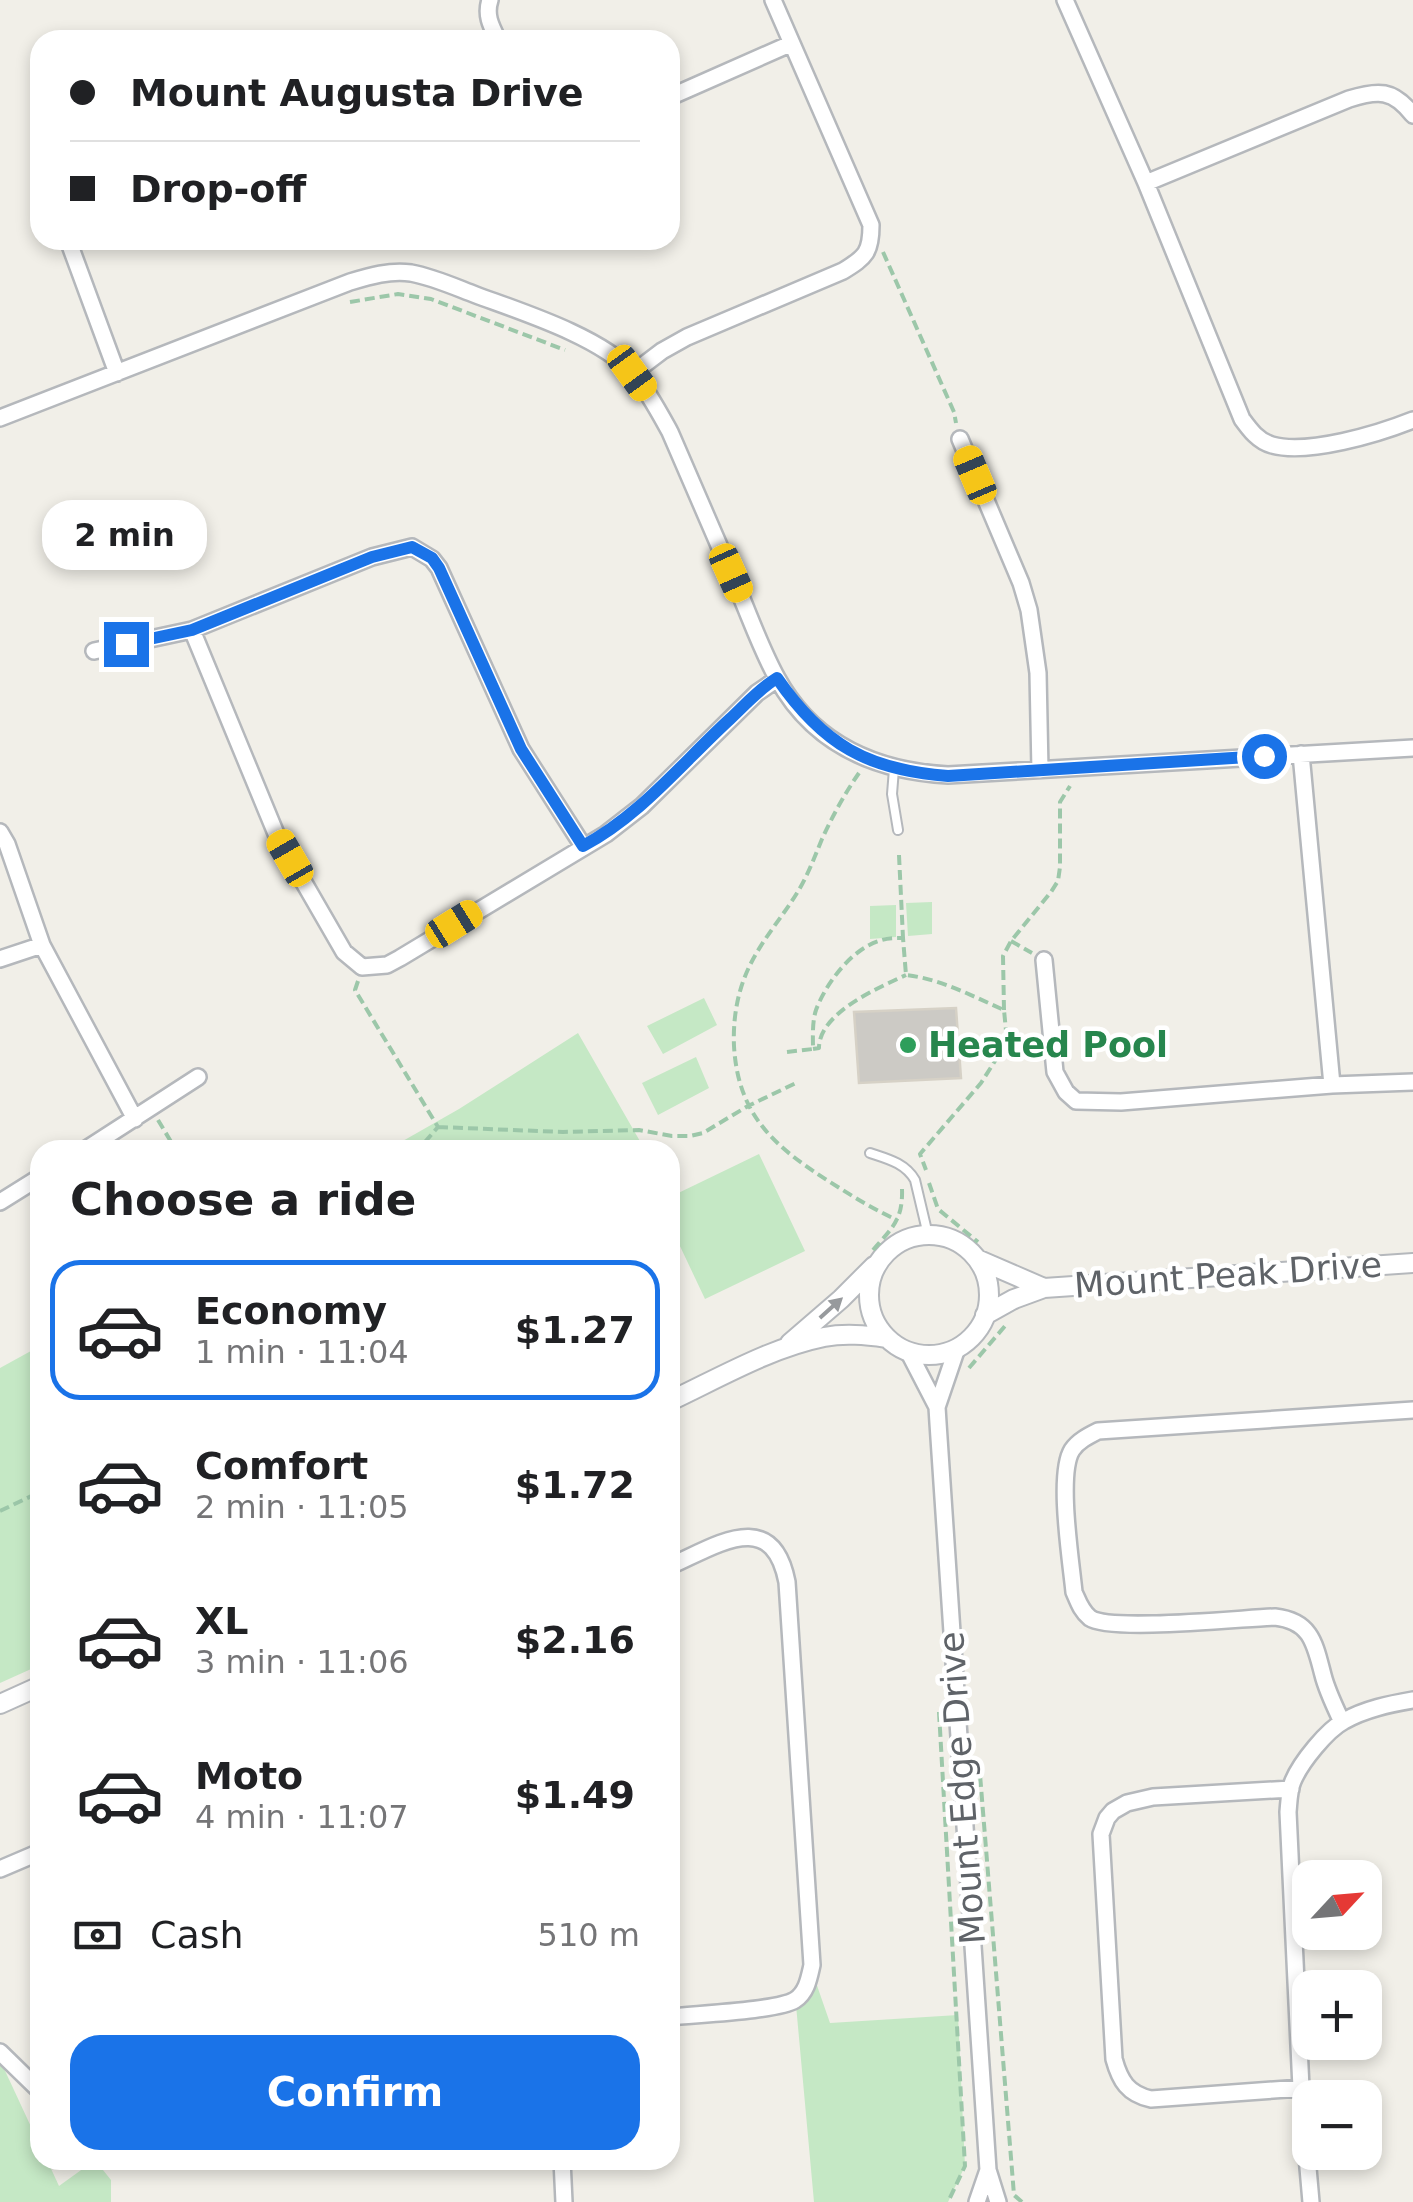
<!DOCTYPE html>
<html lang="en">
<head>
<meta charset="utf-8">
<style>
	:root { --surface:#fff; --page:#f6f6f6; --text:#202124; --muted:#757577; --line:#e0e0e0; --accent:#1a73e8 }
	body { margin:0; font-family:"DejaVu Sans",sans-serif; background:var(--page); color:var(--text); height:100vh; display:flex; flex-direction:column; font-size:38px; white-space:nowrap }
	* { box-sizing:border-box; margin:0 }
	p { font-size:32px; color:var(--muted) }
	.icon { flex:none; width:55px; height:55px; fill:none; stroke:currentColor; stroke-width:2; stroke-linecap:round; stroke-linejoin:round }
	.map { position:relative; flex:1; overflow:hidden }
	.details { position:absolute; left:30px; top:1140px; width:650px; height:1030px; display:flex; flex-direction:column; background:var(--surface); border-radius:30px; box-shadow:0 5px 15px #0003 }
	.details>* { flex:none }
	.guide { position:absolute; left:30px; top:30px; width:650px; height:220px; border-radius:30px; box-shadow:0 5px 15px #0003; display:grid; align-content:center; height:220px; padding:0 40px; background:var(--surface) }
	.needle { width:65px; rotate:64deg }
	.tools { position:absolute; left:1292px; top:1860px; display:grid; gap:20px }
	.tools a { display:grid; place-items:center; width:90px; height:90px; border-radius:20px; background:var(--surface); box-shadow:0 5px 15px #0003; font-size:50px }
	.end { position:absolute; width:45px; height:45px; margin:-22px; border:12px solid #1a73e8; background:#fff; box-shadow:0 0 0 5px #fff }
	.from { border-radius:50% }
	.bubble { position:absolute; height:70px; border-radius:30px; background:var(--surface); box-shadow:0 5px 15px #0003; font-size:32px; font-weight:600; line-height:70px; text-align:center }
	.car { position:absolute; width:30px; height:60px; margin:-30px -15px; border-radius:12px; box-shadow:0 0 8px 2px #0007; background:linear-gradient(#f5c518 24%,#345 0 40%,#f5c518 0 76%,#345 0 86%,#f5c518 0) }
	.guide b { display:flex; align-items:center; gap:35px; height:95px; font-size:38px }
	.guide b+b { border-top:2px solid var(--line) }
	.guide i { width:25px; height:25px; background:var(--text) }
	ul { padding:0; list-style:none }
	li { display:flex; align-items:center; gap:30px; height:140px; margin:0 20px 15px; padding:0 20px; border:5px solid transparent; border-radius:30px }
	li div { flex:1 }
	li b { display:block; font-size:38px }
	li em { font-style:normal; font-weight:600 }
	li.selected { border-color:var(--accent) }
	li>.icon { width:90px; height:90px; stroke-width:1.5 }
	h2 { padding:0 40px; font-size:45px; line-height:120px }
	.pay { display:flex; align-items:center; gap:25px; height:110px; padding:0 40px; font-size:38px }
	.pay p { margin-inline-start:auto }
	.primary-button { display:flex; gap:20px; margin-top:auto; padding:20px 40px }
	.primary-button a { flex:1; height:115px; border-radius:30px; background:var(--accent); color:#fff; font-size:40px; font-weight:600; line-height:115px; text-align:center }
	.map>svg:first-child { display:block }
</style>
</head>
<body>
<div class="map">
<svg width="1413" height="2202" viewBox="0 0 1413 2202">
	<rect width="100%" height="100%" fill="#f1efe8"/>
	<path fill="#c5e8c5" d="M932 902V934L908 936 906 903Z
		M896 905V937L870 939V906Z
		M704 998 717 1025 663 1054 647 1026Z
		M578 1033 641 1143 625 1150H387L459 1109Z
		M696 1057 709 1088 658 1115 642 1083Z
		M759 1154 805 1251 705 1299 670 1225V1197Z
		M40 1346V1665L0 1683V1368Z
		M813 1974 830 2023 958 2015 965 2166 948 2202H814L795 1994Z
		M0 2060 40 2146V2160H47L59 2186 95 2160 111 2180V2202H0Z"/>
	<path fill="#cccac5" stroke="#d6d1c6" stroke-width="2.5" d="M956 1008 961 1078 859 1083 854 1012Z"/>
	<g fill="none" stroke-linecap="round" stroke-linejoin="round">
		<g stroke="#b5b8bc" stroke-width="12">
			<path id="service" d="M894 769 892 794 898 830
				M870 1153C888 1159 905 1163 915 1180L928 1235"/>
		</g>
		<g stroke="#b5b8bc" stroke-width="20">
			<path id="minor" d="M490 0C485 15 491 26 498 40
				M1065 0 1146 183 1242 419C1250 430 1258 441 1272 445 1308 455 1378 434 1413 420
				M670 97 790 44
				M1146 183 1349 99C1378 90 1393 89 1413 115
				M68 240 117 373
				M633 373 662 351 687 337 843 271C866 257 871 252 871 225L773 0
				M0 418 350 282C370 276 390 270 411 273 433 277 455 287 476 295 522 312 601 337 633 373 648 391 659 412 670 432 692 484 715 535 737 587 750 617 761 649 777 678 813 744 876 771 948 775L1413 748
				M960 439 1021 583 1029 610 1038 673 1040 770
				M192 630 277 836 344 952 362 967 387 965 400 958 606 834 642 806 757 693 777 679
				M94 651 192 630 372 557 412 547 432 559 439 568 521 749 583 846
				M1301 754 1332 1085
				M0 832 7 844 42 945 135 1119
				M0 959 42 945
				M1044 960 1055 1072 1066 1092 1076 1101 1121 1102 1332 1085 1413 1082
				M85 1150 198 1077
				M0 1202 40 1177
				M957 1348 937 1407 938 1423 988 2170 998 2202
				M908 1351 937 1407
				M670 1566C716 1546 772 1506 787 1582L812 1965C809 1978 807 1992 795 2000 777 2011 696 2014 670 2017
				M1342 1722C1335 1707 1327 1691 1323 1675 1315 1645 1312 1621 1275 1617 1244 1618 1110 1632 1090 1618 1081 1611 1078 1601 1074 1592 1071 1561 1057 1474 1072 1450 1078 1441 1088 1436 1098 1431L1413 1410
				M1291 1789 1153 1797 1127 1803 1113 1811 1107 1818 1101 1834 1114 2059C1120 2081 1128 2094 1151 2099L1301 2088
				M0 1869 40 1852
				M0 2052 40 2091
				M562 2160 564 2202
				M977 2202 988 2170
				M1311 2202 1301 2088 1288 1812C1289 1802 1289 1790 1293 1781 1301 1762 1327 1730 1344 1721 1365 1709 1390 1704 1413 1700"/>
		</g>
		<g stroke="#b5b8bc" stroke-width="22">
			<path id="tertiary" d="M869 1295a60 60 0 1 1 120 0a60 60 0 1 1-120 0Z
				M977 1259 1044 1288
				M985 1315 1014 1299 1044 1288 1413 1263
				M790 1343 841 1299 874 1266
				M670 1401C719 1378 770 1348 824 1337 845 1333 865 1335 887 1338
				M0 1704 40 1686"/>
		</g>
		<path stroke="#9cc7a9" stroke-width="4" stroke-dasharray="10 5" stroke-linecap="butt" d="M883 252 954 412 956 423
			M350 302 398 294 431 299 565 350
			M859 773C845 793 832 817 822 839 815 856 809 872 800 888 782 919 757 944 744 979 736 1000 733 1024 734 1046 738 1116 775 1147 830 1182 852 1196 873 1209 897 1220
			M899 855 903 938
			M1011 941 1032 953
			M358 981 355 990 438 1127 418 1150
			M1004 1010 1003 956 1011 941 1051 892 1058 881 1060 867V802L1070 786
			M813 1049 819 1048C819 1013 878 988 906 975
			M787 1052 813 1049C813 1037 812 1022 816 1010 826 983 852 949 879 941 887 938 895 938 903 938L906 975C941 979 972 996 1004 1010L1007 1041 1002 1050 981 1083 920 1154 926 1170
			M158 1120 176 1150
			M438 1127 563 1132 639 1130 672 1136H690L703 1133 748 1106 798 1082
			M929 1183 938 1209 978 1242
			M873 1250C892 1228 903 1220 902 1189
			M969 1368 1005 1326
			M0 1511 40 1492
			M939 1712 965 2166 948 2202
			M979 1762 1014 2195 1022 2202"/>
		<use href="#service" stroke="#fff" stroke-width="8"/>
		<use href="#minor" stroke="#fff" stroke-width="15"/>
		<use href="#tertiary" stroke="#fff" stroke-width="18"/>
	</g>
	<defs><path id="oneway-solid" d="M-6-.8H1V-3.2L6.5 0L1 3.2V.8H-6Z" transform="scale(2.5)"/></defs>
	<use fill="#979a9d" href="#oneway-solid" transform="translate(831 1308) rotate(-42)"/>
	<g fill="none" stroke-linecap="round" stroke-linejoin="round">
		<path stroke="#1a73e8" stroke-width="12" d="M126 644 192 630 372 557 412 547 432 558 439 568 521 749 583 846C641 815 682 763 730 719 745 705 759 689 777 678 823 745 868 770 948 776L1264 756"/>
	</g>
	<circle fill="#2e9e5b" stroke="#fff" stroke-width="4" cx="908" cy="1045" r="10"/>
	<g text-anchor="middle" stroke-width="9" stroke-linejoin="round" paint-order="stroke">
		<g font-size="35" font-weight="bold" fill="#27864d" stroke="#fff" text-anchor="start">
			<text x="928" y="1057">Heated Pool</text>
		</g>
		<g font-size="35" fill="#5f6368" stroke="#fff">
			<text transform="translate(1228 1275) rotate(-4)" y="12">Mount Peak Drive</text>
			<text transform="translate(962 1788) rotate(-94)" y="12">Mount Edge Drive</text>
		</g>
	</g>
</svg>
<div class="tools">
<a><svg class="needle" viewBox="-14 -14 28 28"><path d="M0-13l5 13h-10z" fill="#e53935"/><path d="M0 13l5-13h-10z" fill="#757577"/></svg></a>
<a>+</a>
<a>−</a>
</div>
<i class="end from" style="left:1264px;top:756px"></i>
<i class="end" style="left:126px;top:644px"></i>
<div class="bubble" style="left:42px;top:500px;width:165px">2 min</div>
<i class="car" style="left:632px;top:373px;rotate:144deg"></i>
<i class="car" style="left:975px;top:475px;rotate:337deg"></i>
<i class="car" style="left:731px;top:573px;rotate:156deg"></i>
<i class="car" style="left:290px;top:858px;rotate:330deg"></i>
<i class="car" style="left:454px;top:924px;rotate:58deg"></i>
<div class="guide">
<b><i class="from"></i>Mount Augusta Drive</b>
<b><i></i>Drop-off</b>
</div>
<section class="details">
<h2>Choose a ride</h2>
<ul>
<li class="selected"><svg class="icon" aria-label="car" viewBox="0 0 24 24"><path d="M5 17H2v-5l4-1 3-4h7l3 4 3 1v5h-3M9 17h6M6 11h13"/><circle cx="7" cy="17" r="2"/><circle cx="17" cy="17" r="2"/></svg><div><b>Economy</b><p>1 min · 11:04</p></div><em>$1.27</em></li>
<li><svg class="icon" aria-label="car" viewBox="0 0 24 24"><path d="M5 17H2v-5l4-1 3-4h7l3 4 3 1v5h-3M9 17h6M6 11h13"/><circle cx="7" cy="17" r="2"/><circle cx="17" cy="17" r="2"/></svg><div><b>Comfort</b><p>2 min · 11:05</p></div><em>$1.72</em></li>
<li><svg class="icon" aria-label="car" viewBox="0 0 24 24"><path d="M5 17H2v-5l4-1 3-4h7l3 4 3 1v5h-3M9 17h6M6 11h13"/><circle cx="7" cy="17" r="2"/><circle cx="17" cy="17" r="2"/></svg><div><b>XL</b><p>3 min · 11:06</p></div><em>$2.16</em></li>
<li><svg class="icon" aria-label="car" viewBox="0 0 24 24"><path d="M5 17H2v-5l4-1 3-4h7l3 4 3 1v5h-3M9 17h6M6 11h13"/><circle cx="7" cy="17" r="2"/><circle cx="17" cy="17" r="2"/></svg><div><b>Moto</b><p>4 min · 11:07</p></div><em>$1.49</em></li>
</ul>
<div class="pay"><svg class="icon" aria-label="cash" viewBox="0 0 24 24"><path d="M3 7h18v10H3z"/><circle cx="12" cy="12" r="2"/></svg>Cash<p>510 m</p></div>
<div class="primary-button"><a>Confirm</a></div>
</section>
</div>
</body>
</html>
